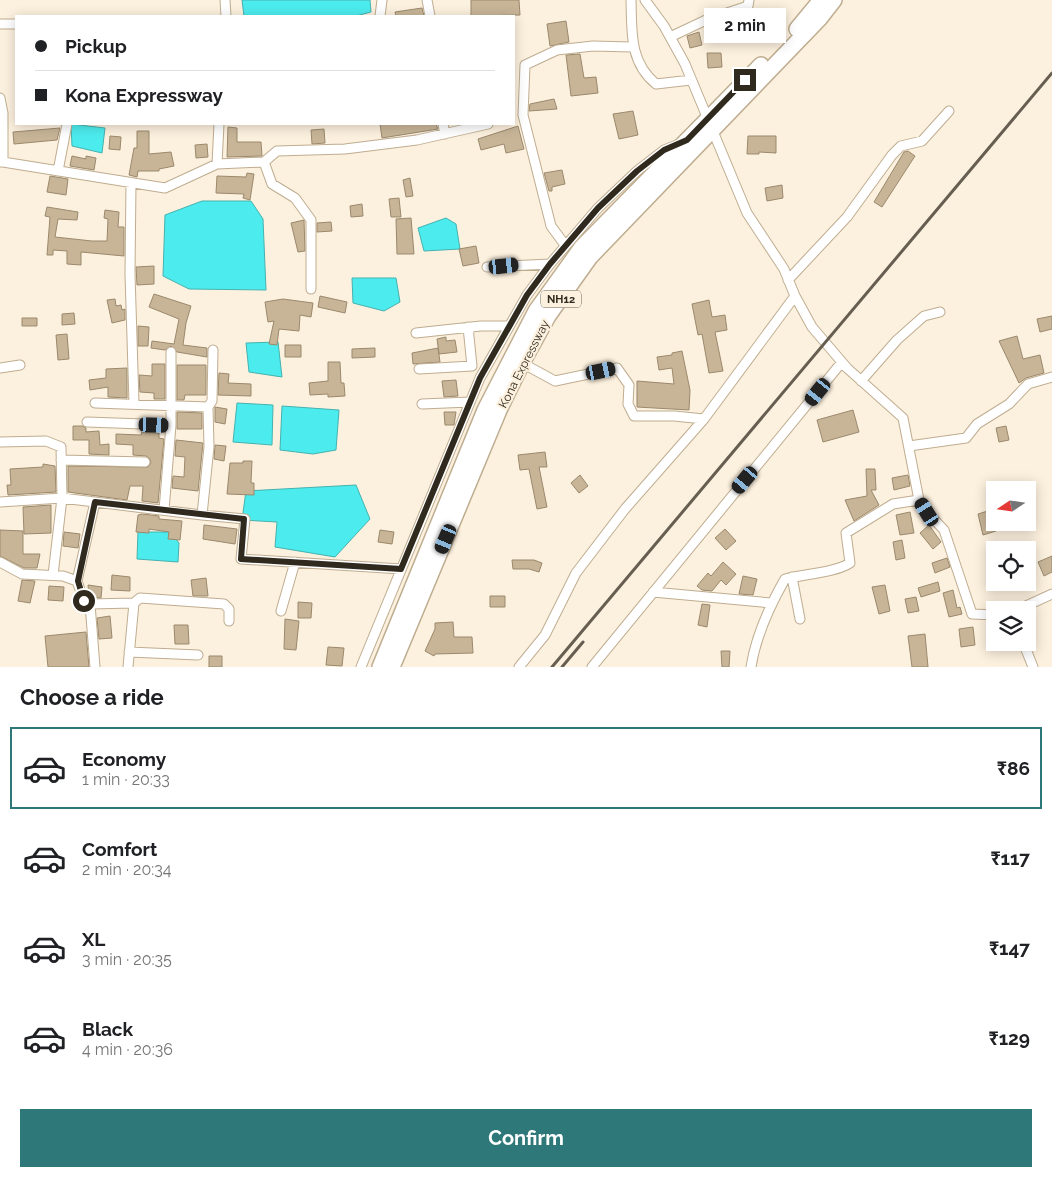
<!DOCTYPE html>
<html lang="en">
<head>
<meta charset="utf-8">
<style>
	:root { --surface:#fff; --page:#f6f6f6; --text:#202124; --muted:#757577; --line:#e0e0e0; --accent:#2e7879 }
	body { margin:0; font-family:Raleway,sans-serif; background:var(--page); color:var(--text); height:100vh; display:flex; flex-direction:column; font-size:19px; white-space:nowrap }
	* { box-sizing:border-box; margin:0 }
	p { font-size:16px; color:var(--muted) }
	.icon { flex:none; width:28px; height:28px; fill:none; stroke:currentColor; stroke-width:2; stroke-linecap:round; stroke-linejoin:round }
	.map { position:relative; height:667px; overflow:hidden }
	.panel { display:flex; flex-direction:column; background:var(--surface); flex:1 }
	.panel>* { flex:none }
	.guide { position:absolute; left:15px; top:15px; width:500px; height:110px; border-radius:0px; box-shadow:0 2px 12px #0003; display:grid; align-content:center; height:110px; padding:0 20px; background:var(--surface) }
	.needle { width:32px; rotate:257deg }
	.tools { position:absolute; left:986px; top:481px; display:grid; gap:10px }
	.tools a { display:grid; place-items:center; width:50px; height:50px; border-radius:0px; background:var(--surface); box-shadow:0 2px 12px #0003; font-size:25px }
	.end { position:absolute; width:22px; height:22px; margin:-11px; border:6px solid #30291d; background:#fff; box-shadow:0 0 0 2px #fff }
	.from { border-radius:50% }
	.bubble { position:absolute; height:35px; border-radius:0px; background:var(--surface); box-shadow:0 2px 12px #0003; font-size:16px; font-weight:700; line-height:35px; text-align:center }
	.car { position:absolute; width:15px; height:30px; margin:-15px -8px; border-radius:6px; box-shadow:0 0 4px 1px #0007; background:linear-gradient(#222 24%,#8ab4d8 0 40%,#222 0 76%,#8ab4d8 0 86%,#222 0) }
	.guide b { display:flex; align-items:center; gap:18px; height:48px; font-size:19px }
	.guide b+b { border-top:1px solid var(--line) }
	.guide i { width:12px; height:12px; background:var(--text) }
	ul { padding:0; list-style:none }
	li { display:flex; align-items:center; gap:15px; height:82px; margin:0 10px 8px; padding:0 10px; border:2px solid transparent; border-radius:0px }
	li div { flex:1 }
	li b { display:block; font-size:19px }
	li em { font-style:normal; font-weight:700 }
	li.on { border-color:var(--accent) }
	li>.icon { width:45px; height:45px; stroke-width:1.5 }
	h2 { padding:0 20px; font-size:22px; line-height:60px }
	.button { display:flex; gap:10px; margin-top:auto; padding:10px 20px }
	.button a { flex:1; height:58px; border-radius:0px; background:var(--accent); color:#fff; font-size:20px; font-weight:700; line-height:58px; text-align:center }
	.map>svg:first-child { display:block }
</style>
</head>
<body>
<div class="map">
<svg width="1052" height="667" viewBox="0 0 1052 667">
	<rect width="100%" height="100%" fill="#fcf0de"/>
	<path fill="#4cecee" stroke="#44b2af" d="M242 0H370L371 12 356 16H244Z
		M71 124 105 128 102 153 72 146Z
		M202 201H251L263 219 266 290 189 289 163 276 165 215Z
		M446 218 456 224 460 249 424 251 418 228Z
		M352 278H396L400 302 384 311 353 303Z
		M278 342 282 377 249 372 246 343Z
		M237 403 273 405 272 445 233 442Z
		M282 406 339 410 336 450 313 454 280 450Z
		M356 485 370 519 335 557 275 547 277 522 242 520 246 491Z
		M138 532H170L179 543 178 562 137 559Z"/>
	<path fill="#c8b598" stroke="#9b896d" d="M471 0H519L520 15 471 16Z
		M422 8 424 16H396L395 12Z
		M566 21 569 42 550 46 547 24Z
		M699 32 702 45 690 48 687 36Z
		M707 53H721L722 67 708 68Z
		M580 54 584 78 596 77 598 93 571 96 566 55Z
		M554 99 557 109 529 111 530 104Z
		M633 111 638 135 619 139 613 114Z
		M380 124H436L438 129 382 138Z
		M518 126 524 149 506 153 504 144 481 150 478 139Z
		M228 127 237 128V142H261L262 156 227 157Z
		M60 128 57 140 14 144 13 132Z
		M324 129 325 143 312 144 311 130Z
		M137 131H149V154L171 152 174 166 159 169V171H138L137 177 129 175 134 148H137Z
		M110 136 121 137 120 150 109 149Z
		M748 136H776V153L759 152V154H747Z
		M207 144 208 157 196 158 195 145Z
		M908 151 915 156 882 207 874 202 904 152Z
		M72 156 86 159V156L96 158 94 170 70 166Z
		M562 170 565 184 552 187V191H549L544 173Z
		M247 173 254 174 250 200 243 198 244 194 216 193 217 176 246 177Z
		M50 176 68 179 66 195 47 192Z
		M410 178 413 196 406 197 403 180Z
		M782 185 783 198 767 201 765 188Z
		M399 198 401 217H391L389 199Z
		M362 204 363 216 351 217 350 206Z
		M47 207 78 212 77 220 58 219 55 237 92 241H107L108 219 104 218 105 210 119 212 118 227H124V256L81 252V265L67 264V251L53 250V255H47L50 217 45 216Z
		M411 218 414 254H397L396 219Z
		M304 220 305 251 298 252 291 223Z
		M331 222 332 231 317 232V223Z
		M476 246 479 263 463 266 459 249Z
		M154 266V284L137 285 136 267Z
		M154 294 191 306 186 323 183 345 207 348V357L177 352 171 346 165 350 151 348 152 341 174 344 179 319 149 307Z
		M320 296 347 302 345 313 318 307Z
		M115 299 116 306 121 305 122 310 125 309V320L112 323 107 300Z
		M283 299 313 303 311 317 300 315 299 331 279 329 277 345 269 344 274 321 268 322 265 302Z
		M709 300 712 317 725 315 727 330 715 332 723 371 709 373 702 334 698 335 692 304Z
		M74 313 75 324 62 325V314Z
		M1052 316V329L1040 332 1037 319Z
		M22 318H37V326H22Z
		M138 326 149 327 148 346H138Z
		M67 334 69 359 58 360 56 335Z
		M1017 336 1023 359 1040 355 1044 373 1026 378 1019 383 999 341Z
		M446 337V341L455 340 457 352 439 354 437 339Z
		M285 345H301V357H285Z
		M375 348V357L352 358V349Z
		M438 348 440 362 413 364 412 353Z
		M682 351 690 390 689 410 637 407V381L674 384 672 368 659 370 657 357 672 355V353Z
		M328 362H340L341 383H344L345 396 328 397V394L310 395 309 383 328 381Z
		M152 364H165V399H154V393L140 392 139 375 152 376Z
		M177 365H206V395H185L184 400H177Z
		M127 368V398L108 397V387L90 390 89 380 106 378V369Z
		M219 373 229 374 228 383 251 384V396L218 395Z
		M456 380 458 396 444 397 442 381Z
		M215 407 227 409 225 424 215 422Z
		M853 410 859 432 823 442 817 420Z
		M177 412 202 413V429H177Z
		M444 412H456L454 425H445Z
		M73 426H82L86 428V432L99 431 100 445 109 444V455L89 454V440H73Z
		M1006 426 1009 440 999 442 996 428Z
		M142 432 159 433V438L164 439 158 503 142 501 143 486H130L127 500 68 492V466L148 467 151 463 150 459 146 456 133 455V445L116 444V434L141 435Z
		M176 440 203 443 198 491 172 488 173 476 184 477 185 457 175 456Z
		M215 445 226 446 224 461 214 459Z
		M545 452 547 467H539L547 507 537 509 529 469 520 470 518 455Z
		M243 461H252L251 483H254V495L227 494 230 463H243Z
		M43 464 55 466 56 492 8 495 7 485H11L10 469 43 467Z
		M866 469H875L876 490H871L879 505 854 521 845 500 867 496Z
		M580 475 588 486 579 493 571 483Z
		M908 475 910 486 894 490 892 478Z
		M51 505V533L24 534 23 507Z
		M991 510 996 531 983 535 978 514Z
		M910 512 914 533 900 535 896 515Z
		M142 514 159 516V519L182 521 180 540 168 539 169 532 149 529V533L136 532 138 515Z
		M204 525 237 529 235 544 203 539Z
		M929 525 941 542 933 549 920 533Z
		M725 529 736 541 726 550 715 538Z
		M0 530 23 531V554H40L37 568H24L0 556Z
		M380 530 394 532 392 544 378 542Z
		M64 532 80 534 78 548 63 546Z
		M902 540 905 558 896 560 893 542Z
		M1052 556V572L1044 576 1038 562Z
		M947 558 950 567 935 573 932 563Z
		M512 560H534L542 563 539 572 529 569H513Z
		M723 562 736 574 726 585 721 580 712 591 702 590 697 586 708 573 711 576Z
		M112 575 130 577V591L111 590Z
		M743 576 757 579 753 595 739 594Z
		M206 578 208 596H193L191 580Z
		M22 580 35 581 30 603 18 601Z
		M938 582 940 591 921 597 918 588Z
		M88 585 102 587 101 598 89 597Z
		M885 585 890 611 879 614 872 587Z
		M49 586 64 587 63 601 48 600Z
		M953 590 957 608 960 607 962 614 949 617 943 593Z
		M490 596H505V607H490Z
		M916 597 919 611 908 613 905 599Z
		M298 602 312 603 311 618H298Z
		M702 604 710 605 707 627 698 625Z
		M110 616 112 638 99 639 97 618Z
		M285 619 299 621 296 650 284 649Z
		M453 622 454 637H472L473 653 435 654 434 656 425 651 435 629V623Z
		M174 625H188L189 644H175Z
		M973 627 975 645 961 647 959 629Z
		M86 632 89 667H48L45 636Z
		M925 634 928 667H912L908 636Z
		M328 647 344 648 342 666 326 665Z
		M721 651H730L729 667H722Z
		M209 656H222V667H209Z"/>
	<g fill="none" stroke-linecap="round" stroke-linejoin="round">
		<g stroke="#bfad90" stroke-width="11">
			<path id="minor" d="M225 0 226 16
				M427 0 430 16
				M631 0C632 31 629 62 656 84L691 80
				M645 0 664 26 685 64 747 213 784 269 795 296 812 327 847 368 903 418 919 500 927 512 944 530 972 614 995 615
				M380 16 382 0
				M0 24H16
				M670 37 706 20 748 6 749 0
				M0 98 3 113V162H0
				M443 124 445 134
				M3 162 165 188 217 164 219 124
				M264 162 272 184 295 198 311 220V289
				M217 164 264 162 277 151 345 149 417 140 488 124
				M58 171 67 124
				M131 183 130 274 134 403
				M565 245 551 226 523 115 525 65 557 50 593 46 632 47
				M487 267 550 264
				M788 280 847 217 892 155 901 146 922 141 949 111
				M416 333 481 326H509
				M522 363 555 381 617 368 629 385 628 404 634 416H674L704 419
				M0 368 20 365
				M419 369 472 366 468 327
				M861 381 897 340 924 316 940 312
				M95 403 208 407
				M422 404 470 402
				M87 422 171 425
				M0 442 46 441 61 447 62 498 53 575
				M909 446 966 438 977 424 1009 404 1028 384 1052 377
				M61 460 145 462
				M0 502 62 498 202 515 209 447 208 407 212 401 213 350
				M164 510 171 425V352
				M202 515 245 519 241 559 401 569
				M0 562 22 574 63 576 77 581 84 601 90 604 134 603 128 667
				M792 577 800 619
				M77 581 95 502
				M653 592 771 603
				M134 603 140 598 224 604 229 609V621
				M90 604 95 667
				M1017 610 1052 594
				M281 611 295 562
				M1023 642 1033 667
				M129 652 198 655
				M361 667 480 378 527 295 550 264 598 208 637 171 664 150 679 144
				M519 667 545 635 576 573 625 509 704 419 795 296
				M592 667 842 362
				M751 667C756 635 769 607 785 579 804 574 834 573 850 563L846 533 893 504 919 500"/>
		</g>
		<g stroke="#bfad90" stroke-width="18">
			<path id="trunk" d="M797 29 821 0
				M380 667 485 410 536 311 582 247 761 65
				M392 667 499 410 522 363 548 316 590 257 820 18 834 0"/>
		</g>
		<use href="#minor" stroke="#fff" stroke-width="9"/>
		<use href="#trunk" stroke="#fff" stroke-width="15"/>
		<path stroke="#665e50" stroke-width="3" d="M552 667 1052 73
			M562 667 583 642"/>
	</g>
	<g fill="none" stroke-linecap="round" stroke-linejoin="round">
		<path stroke="#30291d" stroke-width="6" d="M84 601 78 581 95 502 244 519 241 559 401 569 480 378 527 295 550 264 598 208 637 171 664 150 687 140 745 80"/>
	</g>
	<g text-anchor="middle" stroke-width="4.5" stroke-linejoin="round" paint-order="stroke">
		<rect fill="#fcf0de" stroke="#6d6557" stroke-width="1" x="541" y="290.5" width="40" height="17" rx="4"/>
		<g font-size="11" font-weight="bold" fill="#30291d">
			<text x="561" y="303">NH12</text>
		</g>
		<g font-size="12" fill="#30291d" stroke="#fcf0de">
			<text transform="translate(524 364) rotate(-63)" y="4">Kona Expressway</text>
		</g>
	</g>
</svg>
<div class="tools">
<a><svg class="needle" viewBox="-14 -14 28 28"><path d="M0-13l5 13h-10z" fill="#e53935"/><path d="M0 13l5-13h-10z" fill="#757577"/></svg></a>
<a><svg class="icon" aria-label="locate" viewBox="0 0 24 24"><circle cx="12" cy="12" r="6"/><path d="M12 2v4M12 18v4M2 12h4M18 12h4"/></svg></a>
<a><svg class="icon" aria-label="layers" viewBox="0 0 24 24"><path d="M12 4l9 5-9 5-9-5zM3 14l9 5 9-5"/></svg></a>
</div>
<i class="end from" style="left:84px;top:601px"></i>
<i class="end" style="left:745px;top:80px"></i>
<div class="bubble" style="left:704px;top:8px;width:82px">2 min</div>
<i class="car" style="left:504px;top:266px;rotate:84deg"></i>
<i class="car" style="left:601px;top:371px;rotate:78deg"></i>
<i class="car" style="left:818px;top:392px;rotate:219deg"></i>
<i class="car" style="left:154px;top:425px;rotate:92deg"></i>
<i class="car" style="left:745px;top:480px;rotate:220deg"></i>
<i class="car" style="left:927px;top:512px;rotate:328deg"></i>
<i class="car" style="left:446px;top:539px;rotate:203deg"></i>
<div class="guide">
<b><i class="from"></i>Pickup</b>
<b><i></i>Kona Expressway</b>
</div>
</div>
<section class="panel">
<h2>Choose a ride</h2>
<ul>
<li class="on"><svg class="icon" aria-label="car" viewBox="0 0 24 24"><path d="M5 17H2v-5l4-1 3-4h7l3 4 3 1v5h-3M9 17h6M6 11h13"/><circle cx="7" cy="17" r="2"/><circle cx="17" cy="17" r="2"/></svg><div><b>Economy</b><p>1 min · 20:33</p></div><em>₹86</em></li>
<li><svg class="icon" aria-label="car" viewBox="0 0 24 24"><path d="M5 17H2v-5l4-1 3-4h7l3 4 3 1v5h-3M9 17h6M6 11h13"/><circle cx="7" cy="17" r="2"/><circle cx="17" cy="17" r="2"/></svg><div><b>Comfort</b><p>2 min · 20:34</p></div><em>₹117</em></li>
<li><svg class="icon" aria-label="car" viewBox="0 0 24 24"><path d="M5 17H2v-5l4-1 3-4h7l3 4 3 1v5h-3M9 17h6M6 11h13"/><circle cx="7" cy="17" r="2"/><circle cx="17" cy="17" r="2"/></svg><div><b>XL</b><p>3 min · 20:35</p></div><em>₹147</em></li>
<li><svg class="icon" aria-label="car" viewBox="0 0 24 24"><path d="M5 17H2v-5l4-1 3-4h7l3 4 3 1v5h-3M9 17h6M6 11h13"/><circle cx="7" cy="17" r="2"/><circle cx="17" cy="17" r="2"/></svg><div><b>Black</b><p>4 min · 20:36</p></div><em>₹129</em></li>
</ul>
<div class="button"><a>Confirm</a></div>
</section>
</body>
</html>
